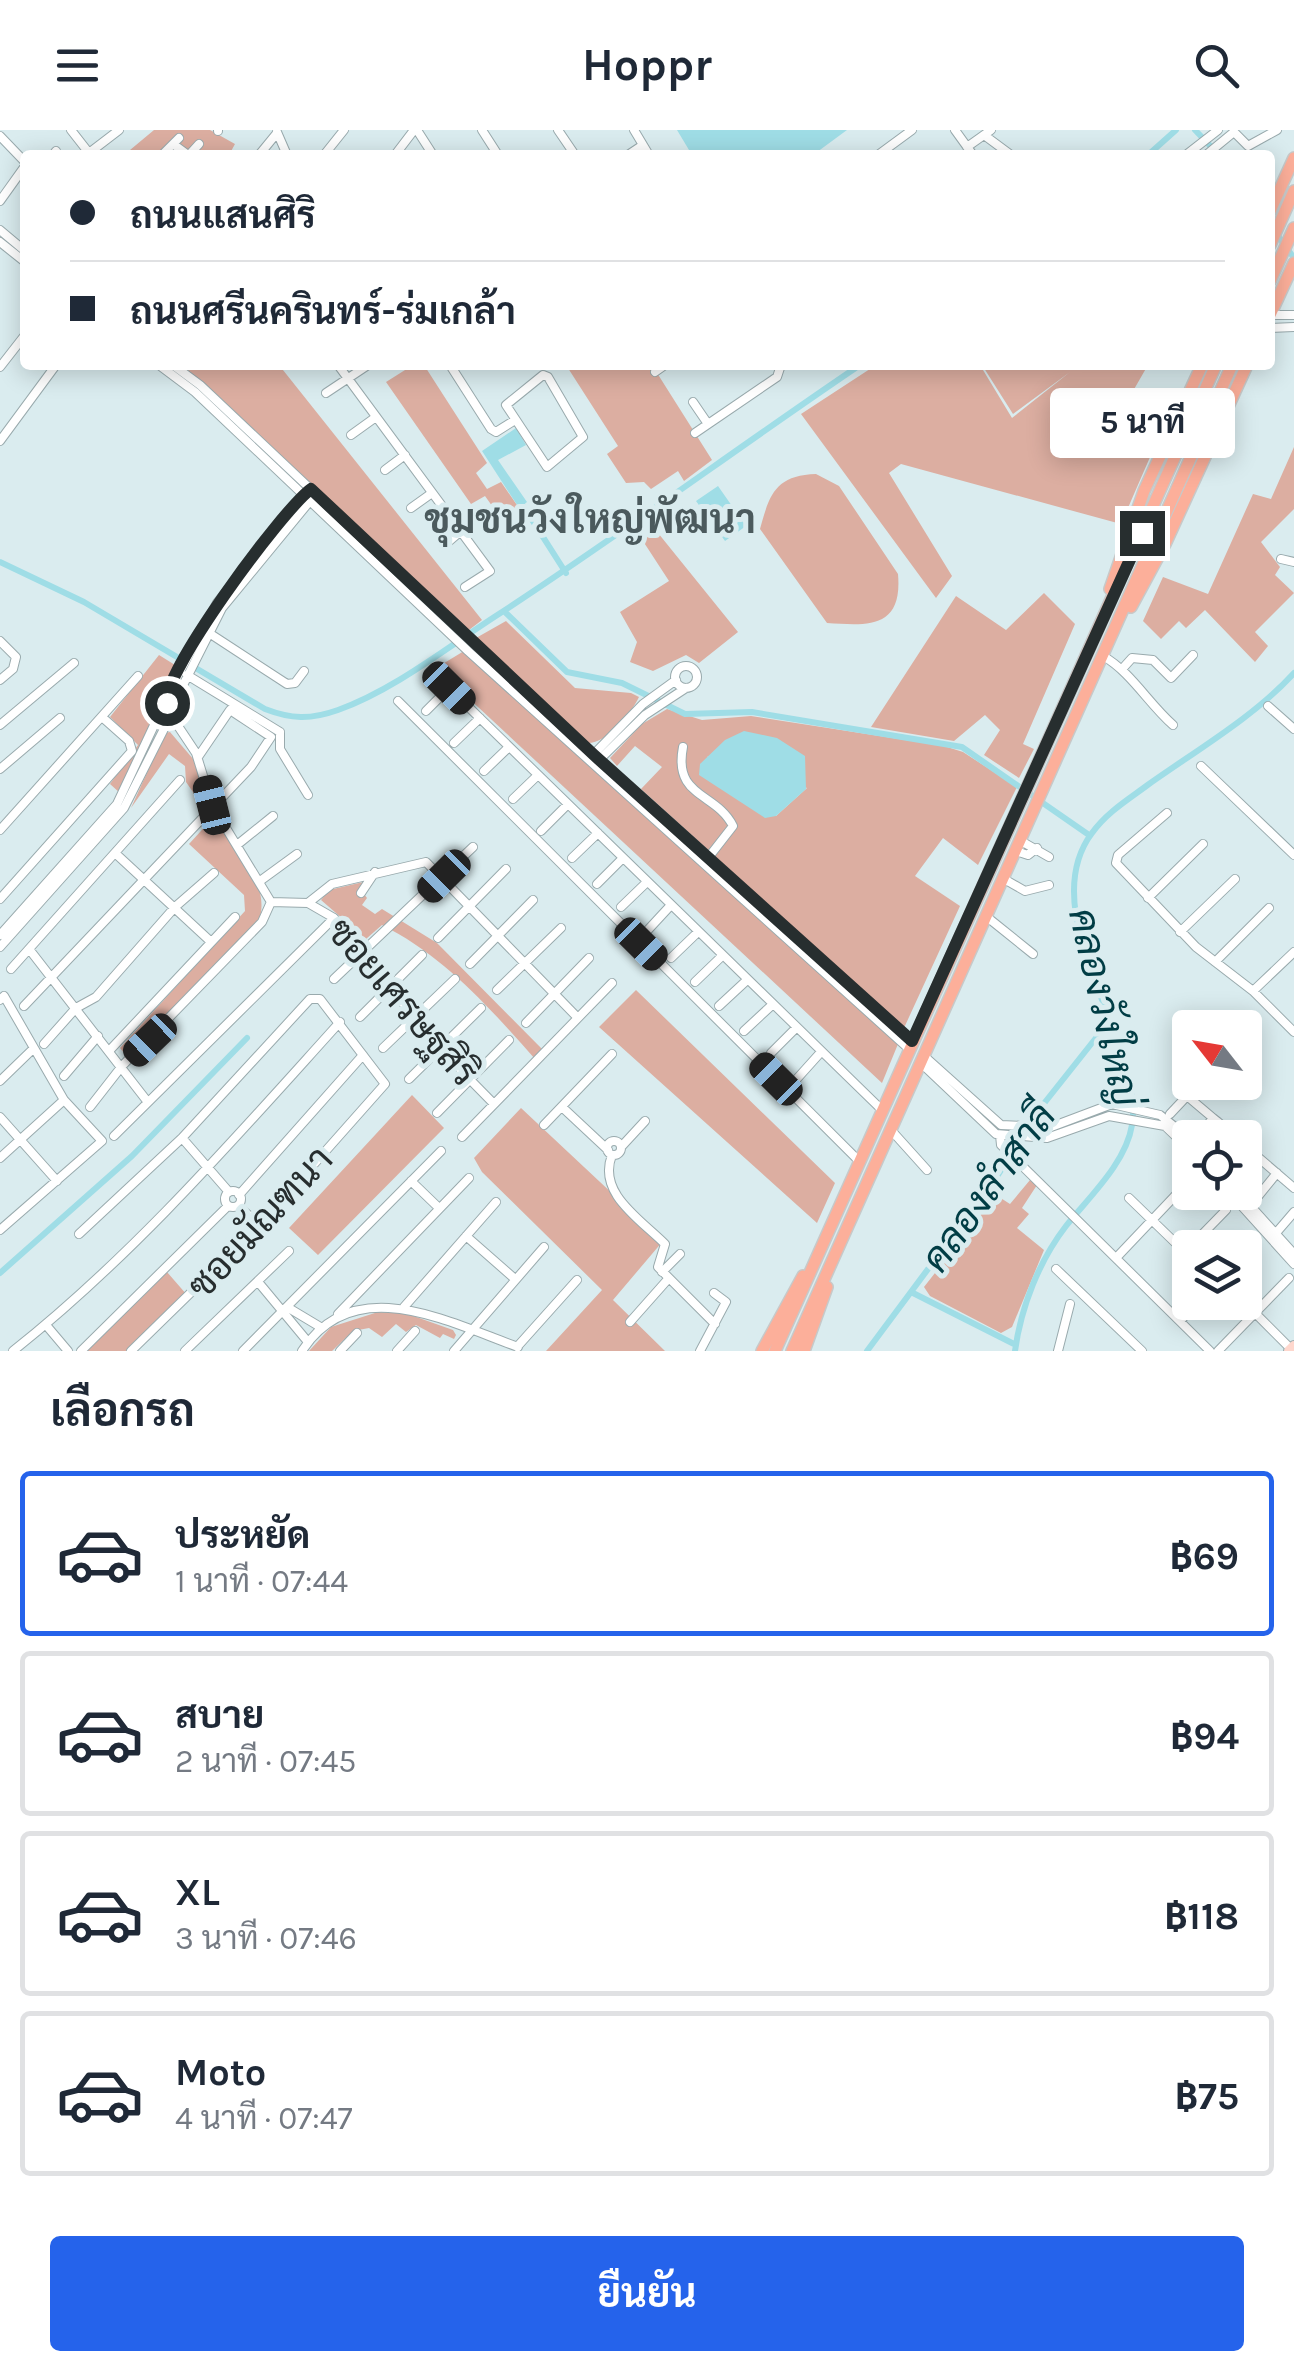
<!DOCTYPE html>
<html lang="th">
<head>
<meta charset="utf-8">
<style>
	:root { --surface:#fff; --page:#f6f6f7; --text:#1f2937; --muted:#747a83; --line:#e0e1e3; --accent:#2563eb }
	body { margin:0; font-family:Karla,Sarabun,sans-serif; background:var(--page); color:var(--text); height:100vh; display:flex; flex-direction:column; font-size:38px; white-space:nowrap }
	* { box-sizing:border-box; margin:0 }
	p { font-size:32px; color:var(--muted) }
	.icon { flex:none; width:55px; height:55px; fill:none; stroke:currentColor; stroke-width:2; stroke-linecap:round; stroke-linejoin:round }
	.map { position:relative; height:1221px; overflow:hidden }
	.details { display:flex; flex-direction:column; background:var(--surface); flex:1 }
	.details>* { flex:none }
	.banner { position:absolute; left:20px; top:20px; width:1255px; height:220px; border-radius:10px; box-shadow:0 5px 25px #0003; display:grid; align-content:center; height:220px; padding:0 50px; background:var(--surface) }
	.needle { width:65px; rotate:301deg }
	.buttons { position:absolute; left:1172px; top:880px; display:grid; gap:20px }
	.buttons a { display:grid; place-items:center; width:90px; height:90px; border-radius:10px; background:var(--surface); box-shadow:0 5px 25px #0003; font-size:50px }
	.end { position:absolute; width:45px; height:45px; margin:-22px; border:12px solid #272e2f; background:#fff; box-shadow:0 0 0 5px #fff }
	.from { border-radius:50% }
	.bubble { position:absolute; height:70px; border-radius:10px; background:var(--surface); box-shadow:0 5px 25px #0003; font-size:32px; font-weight:700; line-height:70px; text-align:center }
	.car { position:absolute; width:30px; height:60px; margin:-30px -15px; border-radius:12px; box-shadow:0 0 8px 2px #0007; background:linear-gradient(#222 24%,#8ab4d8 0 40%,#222 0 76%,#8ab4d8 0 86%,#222 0) }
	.banner b { display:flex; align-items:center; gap:35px; height:95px; font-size:38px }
	.banner b+b { border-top:2px solid var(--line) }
	.banner i { width:25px; height:25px; background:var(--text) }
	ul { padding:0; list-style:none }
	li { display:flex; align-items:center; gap:30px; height:165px; margin:0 20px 15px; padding:0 30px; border:5px solid var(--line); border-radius:10px }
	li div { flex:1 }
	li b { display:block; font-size:38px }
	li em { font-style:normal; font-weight:700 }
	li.current { border-color:var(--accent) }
	li>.icon { width:90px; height:90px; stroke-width:1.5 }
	h2 { padding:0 50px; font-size:45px; line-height:120px }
	.primary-button { display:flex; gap:20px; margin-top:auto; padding:20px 50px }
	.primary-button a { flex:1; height:115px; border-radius:10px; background:var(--accent); color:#fff; font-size:40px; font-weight:700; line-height:115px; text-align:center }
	header { display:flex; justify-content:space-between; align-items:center; height:130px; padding:0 50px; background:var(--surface); font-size:45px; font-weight:700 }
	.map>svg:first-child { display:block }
</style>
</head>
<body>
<header><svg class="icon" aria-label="menu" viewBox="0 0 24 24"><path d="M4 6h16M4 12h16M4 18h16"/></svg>Hoppr<svg class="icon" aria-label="search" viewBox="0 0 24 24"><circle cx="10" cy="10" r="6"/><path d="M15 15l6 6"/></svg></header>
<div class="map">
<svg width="1294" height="1221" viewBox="0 0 1294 1221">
	<rect width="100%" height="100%" fill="#daecef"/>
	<path fill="#dcaea1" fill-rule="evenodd" d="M154 0H210L235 14 229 25H124Z
		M193 235H279L482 490 469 500 446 482 188 241Z
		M413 235H424L487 333 476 343 487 359 501 352 519 378 500 387 485 366 471 374 386 252Z
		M566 235H652L712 330 684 351 678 341 651 359 644 352 626 353 607 324 618 316Z
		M876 235H980L1012 288 1070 242 1013 284 982 235H1148L1129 268 1167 288 1121 394 901 334 889 343 952 446 936 468 801 284Z
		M1294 317V379L1261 412 1280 437 1275 445 1294 463 1255 502 1268 516 1255 532 1205 480 1186 498 1179 491 1161 509 1143 491 1163 447 1208 464 1253 364 1271 369Z
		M816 344 839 356 898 444C903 501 864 495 827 493L760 399C769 366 775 345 816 344Z
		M654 398 738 502 699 533 686 525 653 541 630 532 637 512 620 482 669 451 641 408Z
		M1044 463 1075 494 1023 614 1034 619 1019 648 984 625 1000 600 985 585 954 611 871 597 956 466 1006 500Z
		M506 491 575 558 631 563 639 567C631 584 607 613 588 613L476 508Z
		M464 521 898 914 882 953 436 538Z
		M159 525 175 535C172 550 167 564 153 571L152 594 120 663 110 654 138 615 110 587Z
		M667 579 702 590 751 586 944 616 963 622 1017 657 978 735 943 708 915 746 960 776 904 898 641 659 662 637 635 616 617 636 610 628 642 594ZM715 624 807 658 776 686 707 627Z
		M170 602 194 630 207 675 204 678 186 652 185 636 169 624 131 678 165 603Z
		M211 690 217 691C237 721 271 754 259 791L130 930 120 918 245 781 244 765 189 714Z
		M372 750 361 760 367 768 362 775 375 784 382 779 437 813 544 921 535 929C490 878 444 826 382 795L366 809 321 770 329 760Z
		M636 860 835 1053 817 1093 599 897Z
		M412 965 444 998 318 1125 289 1098Z
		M521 978 663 1111 613 1170 665 1221H546L602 1160 482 1042 474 1028Z
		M1030 1050 1037 1055 1022 1078 1029 1084 1017 1098 1044 1120 1012 1197 1001 1203 930 1166 924 1157 996 1065 1010 1074Z
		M167 1142 187 1165 129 1221H87Z
		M378 1182 405 1183 453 1200 456 1205 454 1209 443 1204 440 1208 416 1195 406 1202 396 1194 382 1207 369 1198 353 1201 332 1221H309L331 1197Z"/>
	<path fill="#9fdde6" d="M677 0H847L813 25H692Z
		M516 298 526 315 498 330 527 372 519 378 482 321Z
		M718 356 746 396 725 411 696 371Z
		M744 601 777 608 805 626 806 659 776 686 765 688 699 645 700 634 725 610Z"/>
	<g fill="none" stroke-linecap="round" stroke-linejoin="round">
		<path stroke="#9fdde6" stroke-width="6" d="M1195 0 1219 25
			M1148 25 1176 0
			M1270 95 1294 128
			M520 371 566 443
			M0 432 84 472 265 579C291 589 310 590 338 580 396 559 450 515 502 482 623 403 740 316 860 235
			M504 481 567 542 622 553 685 584 752 582 962 617 1089 705
			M0 1143 132 1026 247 908
			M913 1163 1016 1215
			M867 1221 998 1045 1038 981 1107 894
			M1015 1221C1021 1177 1039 1131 1066 1096 1089 1067 1126 1033 1132 995 1145 913 1031 784 1092 703 1107 682 1129 669 1149 654 1197 620 1255 586 1294 543"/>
		<g stroke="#99aaad" stroke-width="10">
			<path id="street" d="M71 0 89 23 119 0
				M417 0 433 25
				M482 0 498 25
				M558 0 575 25
				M634 0 649 25
				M955 0 973 25
				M218 1V0
				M277 2 287 25
				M984 5 1011 25
				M0 6 25 32
				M173 14 188 25
				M967 17 991 0
				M53 25 56 21
				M162 25 179 8
				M189 25 199 14
				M259 25 277 3
				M324 25 344 0
				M395 25 414 0
				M628 25 643 15
				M878 25 912 0
				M1186 25 1218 0
				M1206 25 1234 2 1248 16 1277 0
				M0 71 25 36
				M0 100 25 121
				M0 112 25 132
				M1270 185H1294
				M1270 198 1294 197
				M159 235 195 262 468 521 908 918
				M173 235 200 255 593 625 911 911
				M338 235 490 441 465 457
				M450 235 491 299 496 302 515 290
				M0 237 25 205
				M655 242 665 235
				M543 245 548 247 583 307 547 337 506 275Z
				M326 263 368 235
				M693 272 708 294
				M695 303 777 247 781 235
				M351 305 376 287
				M0 311 56 235
				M385 340 405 325
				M411 378 432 363
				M447 413 461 401
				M1281 429 1294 432
				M209 503 287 554 295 553 304 541
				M0 511 16 527 13 539 0 550
				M1103 526C1131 542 1148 573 1173 595
				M675 547a11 11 0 1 1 22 0a11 11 0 1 1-22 0Z
				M1123 538 1132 528 1153 530 1171 548 1193 525
				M187 545 280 602
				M398 571 858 1030
				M163 573 217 473 304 365
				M154 583a10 10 0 1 1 20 0a10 10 0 1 1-20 0Z
				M1268 576 1294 599
				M172 577 222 478 310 371
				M426 581 449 558 881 979
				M0 595 74 533
				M280 602V619L308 665
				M454 613 480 588
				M683 617C673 668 716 662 733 696L708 728
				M591 627 643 574 676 550
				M597 632 645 585 686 558
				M1201 636 1294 725
				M0 639 60 588
				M484 641 509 617
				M513 669 538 645
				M1167 683 1118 725 1116 733 1196 817 1253 861 1294 902
				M0 700 138 546
				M541 701 568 674
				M1021 711 1049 727
				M237 715 273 686
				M1016 721 1028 725 1037 718
				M115 723 209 810
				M572 728 598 703
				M1004 749 1025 761 1049 755
				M260 751 297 724
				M597 754 623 728
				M361 763 375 742
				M1148 768 1203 714
				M0 769 132 621 129 611 102 587
				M271 772 308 773 334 788 440 919 494 974
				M308 773 332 754 426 732 578 888
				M621 777 647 752
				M987 787 1033 824
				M646 802 671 775
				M1180 802 1235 749
				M0 805 117 674 157 589
				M438 808 506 739
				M0 817 124 678 168 591
				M29 819 147 971
				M671 828 698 802
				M1215 832 1269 778
				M470 834 533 770
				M11 839 180 650
				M334 849 473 717
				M695 852 721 827
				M497 860 561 798
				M1253 861 1294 822
				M0 870 4 866 64 970 102 1011 0 1100
				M24 876 251 637 271 607 230 580 198 627
				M719 876 746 851
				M360 887 422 825
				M526 893 589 828
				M744 901 772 875
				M44 914 76 878 96 867 175 777 214 743
				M383 918 455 849
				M109 921 235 787
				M771 923 796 898
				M924 926 1001 995 1051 997 1112 974 1160 985 1190 1009
				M921 933 996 1004 1047 1008 1109 986 1165 996 1190 1020
				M64 946 98 906
				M409 949 481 878
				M0 951 34 918
				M794 952 821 922
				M90 977 122 936 262 792 271 772 212 675 196 623 172 587
				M562 977 608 1020
				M437 983 509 910
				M1170 984 1187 966 1213 988 1197 1008
				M0 987 57 1051
				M1218 992 1236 1008
				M544 995 612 924
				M891 1000 927 1040
				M1000 1005 1001 1015 1210 1221
				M114 1006 334 788
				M462 1007 612 853
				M182 1008 229 1062
				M1204 1008 1218 992 1213 988
				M607 1018a7 7 0 1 1 14 0a7 7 0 1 1-14 0Z
				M1245 1016 1294 1058
				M621 1017 645 991
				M612 1025C597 1063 640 1089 665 1114L658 1137 715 1194
				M0 1028 64 970
				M411 1051 439 1078
				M225 1069a8 8 0 1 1 16 0a8 8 0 1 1-16 0Z
				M1229 1062 1294 1134
				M1238 1062 1294 1124
				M239 1065 363 925
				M1129 1068 1190 1127
				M1251 1075 1277 1043
				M238 1076 260 1095
				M1276 1103 1294 1082
				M79 1104 182 1008 310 869H320L385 954 260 1095 131 1221
				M466 1106 515 1149
				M1185 1122 1226 1080
				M1245 1124 1257 1113
				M1116 1128 1190 1050
				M1056 1139 1142 1221
				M662 1142 680 1124
				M259 1153 308 1212
				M287 1177 322 1198
				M404 1177 496 1072
				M1255 1183 1291 1219
				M338 1184 469 1048
				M1180 1191 1198 1172
				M630 1192 669 1148
				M46 1195 68 1221
				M517 1217 577 1150
				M13 1221C134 1125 236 1007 340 892
				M81 1221 228 1076
				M185 1221 289 1121
				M243 1221 441 1021
				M302 1221C354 1141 448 1192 518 1217
				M340 1221 357 1203
				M397 1221 415 1201
				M454 1221 544 1117
				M700 1221 726 1172 714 1163
				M1058 1221 1070 1174
				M1218 1221 1289 1148"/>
		</g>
		<g stroke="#99aaad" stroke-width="12">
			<path id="secondary" d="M1289 1221 1294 1216"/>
		</g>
		<g stroke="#c7c9c9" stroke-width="14">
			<path id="primary" d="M1270 81 1294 28
				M1270 115 1294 61
				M1270 151 1294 98
				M1270 185 1294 133
				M1110 459 1144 361 1202 235
				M1131 477 1165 414 1247 235
				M762 1221 803 1146
				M775 1221 1216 235
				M792 1221 1232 235
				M804 1221 827 1157"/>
		</g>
		<use href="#street" stroke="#fff" stroke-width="8"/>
		<use href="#secondary" stroke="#fed7cd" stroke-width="10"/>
		<use href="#primary" stroke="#fcaf9a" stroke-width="11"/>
	</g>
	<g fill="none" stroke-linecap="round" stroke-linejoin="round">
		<path stroke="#272e2f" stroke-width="12" d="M167 573C160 546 281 381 311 359L594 625 912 911 1142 403"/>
	</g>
	<g text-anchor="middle" stroke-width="10" stroke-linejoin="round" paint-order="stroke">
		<g font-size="38" fill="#272e2f" stroke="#daecef">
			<text transform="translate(403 872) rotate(49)" y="13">ซอยเศรษฐสิริ</text>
			<text transform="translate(260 1092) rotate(-47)" y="13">ซอยมัณฑนา</text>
		</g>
		<g font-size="40" font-weight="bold" fill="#4b5a5d" stroke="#daecef">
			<text x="590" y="403">ชุมชนวังใหญ่พัฒนา</text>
		</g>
		<g font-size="40" font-style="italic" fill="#013d45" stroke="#daecef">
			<text transform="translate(1105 877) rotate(77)" y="14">คลองวังใหญ่</text>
			<text transform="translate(988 1057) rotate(-54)" y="14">คลองลำสาลี</text>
		</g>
	</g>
</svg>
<div class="buttons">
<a><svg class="needle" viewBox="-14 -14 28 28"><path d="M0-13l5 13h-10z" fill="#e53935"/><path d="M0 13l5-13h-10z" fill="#747a83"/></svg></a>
<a><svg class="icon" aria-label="locate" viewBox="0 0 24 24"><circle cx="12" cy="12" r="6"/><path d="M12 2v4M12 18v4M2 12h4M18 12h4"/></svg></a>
<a><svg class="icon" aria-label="layers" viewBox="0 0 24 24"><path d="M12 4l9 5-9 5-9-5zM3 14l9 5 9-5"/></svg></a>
</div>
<i class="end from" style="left:167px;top:573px"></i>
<i class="end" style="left:1142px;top:403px"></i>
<div class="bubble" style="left:1050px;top:258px;width:185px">5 นาที</div>
<i class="car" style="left:449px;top:558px;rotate:135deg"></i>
<i class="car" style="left:212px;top:675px;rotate:346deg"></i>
<i class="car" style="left:444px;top:746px;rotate:225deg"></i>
<i class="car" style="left:641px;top:814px;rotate:135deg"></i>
<i class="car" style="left:150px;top:910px;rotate:226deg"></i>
<i class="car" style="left:776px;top:949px;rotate:315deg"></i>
<div class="banner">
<b><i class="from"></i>ถนนแสนศิริ</b>
<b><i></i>ถนนศรีนครินทร์-ร่มเกล้า</b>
</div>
</div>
<section class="details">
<h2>เลือกรถ</h2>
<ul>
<li class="current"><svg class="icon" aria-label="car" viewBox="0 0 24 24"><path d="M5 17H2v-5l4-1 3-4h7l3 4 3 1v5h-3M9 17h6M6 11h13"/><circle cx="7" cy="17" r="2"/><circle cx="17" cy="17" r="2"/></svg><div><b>ประหยัด</b><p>1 นาที · 07:44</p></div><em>฿69</em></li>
<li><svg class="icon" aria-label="car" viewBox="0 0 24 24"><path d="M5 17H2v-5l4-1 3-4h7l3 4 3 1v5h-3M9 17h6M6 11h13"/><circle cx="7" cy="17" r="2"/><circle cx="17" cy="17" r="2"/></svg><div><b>สบาย</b><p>2 นาที · 07:45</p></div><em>฿94</em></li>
<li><svg class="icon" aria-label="car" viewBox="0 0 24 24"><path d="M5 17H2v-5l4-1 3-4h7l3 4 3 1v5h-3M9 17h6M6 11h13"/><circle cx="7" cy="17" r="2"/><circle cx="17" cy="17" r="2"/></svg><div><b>XL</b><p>3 นาที · 07:46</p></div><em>฿118</em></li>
<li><svg class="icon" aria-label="car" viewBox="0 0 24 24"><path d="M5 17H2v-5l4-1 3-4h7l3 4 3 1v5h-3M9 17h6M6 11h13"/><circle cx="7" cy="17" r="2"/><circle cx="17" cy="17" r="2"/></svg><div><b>Moto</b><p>4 นาที · 07:47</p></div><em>฿75</em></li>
</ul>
<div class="primary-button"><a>ยืนยัน</a></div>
</section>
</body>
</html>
